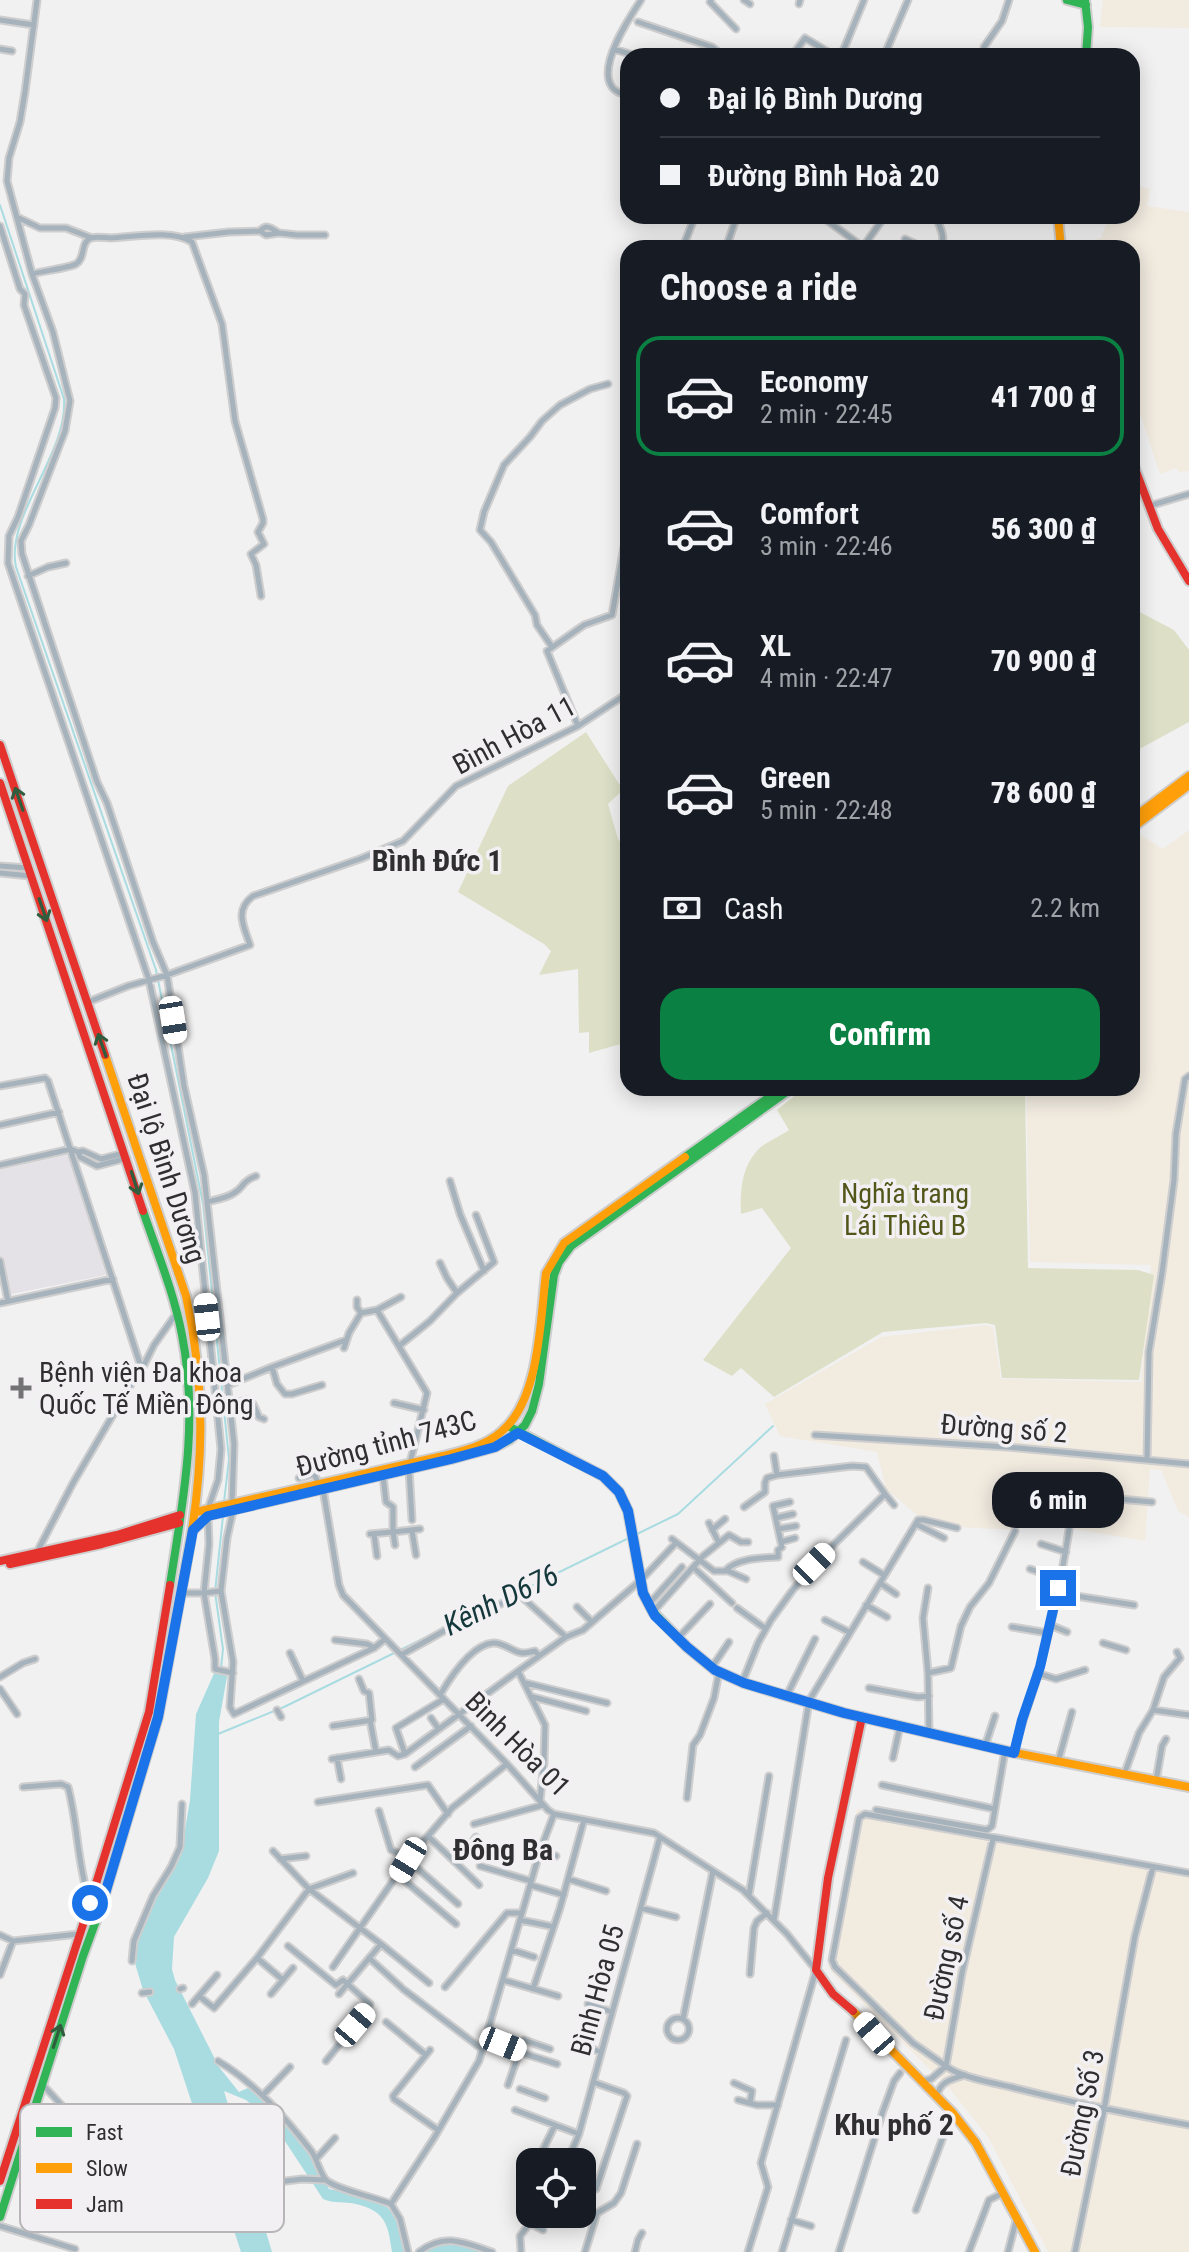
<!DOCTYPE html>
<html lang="en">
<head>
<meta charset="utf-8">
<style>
	:root { --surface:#171b24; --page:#20242c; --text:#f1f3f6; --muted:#9ea1a6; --line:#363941; --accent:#0b8043 }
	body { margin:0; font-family:"Roboto Condensed",sans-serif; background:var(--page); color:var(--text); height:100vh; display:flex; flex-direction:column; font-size:30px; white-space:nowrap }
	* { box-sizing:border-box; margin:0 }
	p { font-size:26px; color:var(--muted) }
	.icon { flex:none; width:44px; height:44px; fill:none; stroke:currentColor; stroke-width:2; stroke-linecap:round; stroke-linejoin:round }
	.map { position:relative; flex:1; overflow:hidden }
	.drawer { position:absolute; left:620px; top:240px; width:520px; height:856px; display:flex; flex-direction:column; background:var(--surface); border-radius:24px; box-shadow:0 4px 20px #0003 }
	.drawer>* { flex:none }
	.guide { position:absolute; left:620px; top:48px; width:520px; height:176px; border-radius:24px; box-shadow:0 4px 20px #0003; display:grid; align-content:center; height:176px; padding:0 40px; background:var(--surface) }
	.buttons { position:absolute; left:516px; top:2148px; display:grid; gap:16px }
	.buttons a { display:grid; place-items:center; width:80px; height:80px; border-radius:16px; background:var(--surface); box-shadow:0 4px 20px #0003; font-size:40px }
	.end { position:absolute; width:36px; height:36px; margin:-18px; border:10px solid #1a73e8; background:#fff; box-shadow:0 0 0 4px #fff }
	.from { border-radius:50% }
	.bubble { position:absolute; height:56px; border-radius:24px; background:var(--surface); box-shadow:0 4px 20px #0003; font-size:26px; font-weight:800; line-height:56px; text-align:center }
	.car { position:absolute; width:24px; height:48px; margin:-24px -12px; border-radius:10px; box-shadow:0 0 6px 2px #0007; background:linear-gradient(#fff 24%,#345 0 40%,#fff 0 76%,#345 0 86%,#fff 0) }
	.guide b { display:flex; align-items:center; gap:28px; height:76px; font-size:30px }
	.guide b+b { border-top:2px solid var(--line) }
	.guide i { width:20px; height:20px; background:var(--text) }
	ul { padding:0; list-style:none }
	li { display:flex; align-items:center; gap:24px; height:120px; margin:0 16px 12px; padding:0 24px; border:4px solid transparent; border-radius:24px }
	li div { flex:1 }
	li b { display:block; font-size:30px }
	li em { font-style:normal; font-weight:800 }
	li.selected { border-color:var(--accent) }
	li>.icon { width:72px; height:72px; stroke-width:1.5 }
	h2 { padding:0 40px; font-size:36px; line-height:96px }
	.pay { display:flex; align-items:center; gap:20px; height:88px; padding:0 40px; font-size:30px }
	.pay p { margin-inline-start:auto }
	.button { display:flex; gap:16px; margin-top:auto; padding:16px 40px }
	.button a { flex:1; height:92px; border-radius:24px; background:var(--accent); color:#fff; font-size:32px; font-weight:800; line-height:92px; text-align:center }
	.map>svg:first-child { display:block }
</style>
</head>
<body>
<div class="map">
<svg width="1189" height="2252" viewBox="0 0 1189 2252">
	<rect width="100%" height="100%" fill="#f2f1f2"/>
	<path fill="#e5e2e7" d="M66 1155 70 1158 106 1275 7 1295 0 1261V1170Z"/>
	<path fill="#f1ebe0" d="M1103 0H1189V28L1100 27Z
		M1132 185 1150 189 1147 206 1189 212V471L1179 472 1176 468 1160 474 1132 390V248H1085L1083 243 1101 238 1109 216H1132Z
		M1189 830V1517L1178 1511 1161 1470 1150 1469 1145 1541 1025 1521 1019 1530 958 1527 917 1515 886 1489 877 1452 780 1436 765 1404 881 1337 987 1325 993 1327 1001 1379 1141 1382 1151 1265 1030 1262 1026 1088H1132V836L1137 833 1163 849Z
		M857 1809 1189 1869V2252H1048L988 2137 949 2088 834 1975 828 1966Z"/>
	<path fill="#dde0c7" d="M1132 608 1174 630 1189 650V722L1132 753Z
		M586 732 623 790 608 804 618 839 628 852V1042L589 1053V1032L579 1033 578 969 539 975 551 951 544 944 458 892 508 786Z
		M804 1088H1025L1028 1268 1138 1270 1154 1275 1139 1380 1002 1378 995 1325 986 1323 883 1332 774 1397 741 1368 732 1376 703 1360 791 1248 762 1208 741 1214C740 1193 741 1169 756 1152 763 1143 779 1137 789 1130L777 1110Z"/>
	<path fill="#a9dce1" d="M216 1669 228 1671 219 1722V1851L208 1878 174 1937 172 1969 175 1980 219 2067 239 2092 250 2087C284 2115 309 2150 329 2189 338 2191 346 2191 355 2194 397 2206 395 2212 405 2252H392C388 2225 386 2211 356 2204 345 2201 334 2204 323 2199L273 2123 246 2100 224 2091 272 2252H241L174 2049 143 1990 134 1960 136 1942 155 1896 173 1868 182 1847 190 1800 196 1714Z
		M457 2242 488 2252H424L432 2246Z"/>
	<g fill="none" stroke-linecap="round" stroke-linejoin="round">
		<path stroke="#a9dce1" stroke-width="2" d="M0 205 64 399C68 454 5 516 16 567L156 970 203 1204 229 1459 224 1502
			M637 1534 678 1514 773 1426
			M457 1622 631 1537
			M221 1668 223 1649 215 1592 223 1516
			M218 1734 284 1707 437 1632"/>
		<g stroke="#cfcecf" stroke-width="9">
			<path id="street" d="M37 0 25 92 20 122 9 158 7 181 32 274 53 332 70 401 65 431 29 525 21 541 22 554 97 782 107 803 153 942 167 975 184 1086 204 1175 234 1444 232 1503
				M711 0 710 2 736 29
				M744 0 750 4
				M799 4 800 0
				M0 20 34 25
				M638 22 712 47 724 56
				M984 47 1002 21 1009 0
				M0 49 12 51
				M614 49 636 56
				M792 56 805 38 835 56
				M841 56 864 0
				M884 56 908 0
				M628 96C622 94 615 92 612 87 597 66 629 18 641 0
				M821 216 863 247 885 216
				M936 216C939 227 947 237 940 248
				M19 218 40 228H66L92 238
				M0 226 20 289 25 294 24 305 56 398 55 408 18 517 9 536 8 563 149 980 195 1193 221 1449 218 1480 208 1509
				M260 231C267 223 272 229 279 233
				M185 237 229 232 260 231 266 235 279 233 297 235H325
				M905 239 924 248
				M683 247 695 216
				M726 248 737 216
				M32 274C42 271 69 268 76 264 86 258 80 242 91 238 97 236 105 238 111 238 134 237 172 229 192 242L222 324 235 421 263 519V523L258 532 264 544 251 554 256 565 261 596
				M1132 488 1140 485
				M1149 506 1189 494
				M28 576 48 567 66 563
				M552 647 537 625 535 615 491 542 480 530 484 512 504 465 530 437 542 421 560 405 590 389 608 384
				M578 726 547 651 584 625 612 615 624 547 628 539
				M0 866 28 868
				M0 873 31 876
				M88 1002 128 986 167 975 250 945C244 927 234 910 253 896L360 859 403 841 456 786 578 726 628 693
				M0 1086 45 1078 48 1081 141 1367
				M0 1125 59 1112
				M78 1152 80 1157 97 1166 127 1158
				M0 1165 71 1149 78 1152 83 1151 101 1159 124 1153
				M450 1181 460 1214 484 1271
				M207 1202C215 1200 227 1198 234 1193 245 1187 240 1182 256 1176
				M0 1261 8 1301
				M440 1263 447 1278 457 1293
				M357 1300V1307L361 1313
				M0 1303 113 1279
				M377 1310 427 1393 410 1463
				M399 1346 430 1321 457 1293 494 1262 476 1215
				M344 1348 349 1333 361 1313 377 1310 401 1297
				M272 1367 346 1340
				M228 1385 272 1367 277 1384 285 1394H292L322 1385
				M394 1403 424 1410
				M230 1404 247 1400 253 1404 259 1417 264 1419
				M815 1435 1007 1447 1189 1464
				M1147 1460 1149 1352 1162 1273 1174 1180 1176 1134 1185 1079 1189 1076
				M409 1469 412 1520
				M383 1476 386 1502 393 1507V1532L420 1529
				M299 1478 314 1474 319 1484
				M323 1489 339 1585 343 1595 507 1764 548 1810 554 1814 654 1833 743 1890 787 1934 816 1970 761 2163 768 2187 748 2252
				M885 1494 894 1505
				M744 1507 765 1492V1483L767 1478 777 1475
				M233 1511 227 1538 221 1591 233 1662 230 1707 234 1714 374 1648 385 1639
				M208 1517 209 1544 204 1593 215 1659V1669L233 1673
				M776 1518 793 1514
				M709 1523 719 1543
				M916 1524 944 1538
				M778 1529 796 1526
				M712 1530 725 1519
				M412 1531 416 1555
				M370 1534 393 1532 395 1545
				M374 1534 377 1556
				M672 1539 714 1571H728L746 1579
				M781 1542 795 1538
				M1041 1544 1066 1552
				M36 1554 73 1483 141 1367 144 1365 154 1345 176 1314
				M863 1562 884 1575
				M693 1567 732 1603
				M1030 1569 1060 1579
				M725 1571C737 1558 761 1558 778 1557V1550L782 1547 773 1506 790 1502
				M880 1583 896 1594
				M928 1588 923 1618 928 1673
				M1058 1588 1076 1596 1134 1605
				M1067 1592 1074 1585 1075 1573
				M182 1593H204L221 1591
				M649 1604 682 1567
				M866 1605 887 1617
				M577 1607 592 1622
				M737 1608 766 1629
				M486 1612 510 1599 522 1597 566 1637
				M653 1612 703 1556 729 1535 741 1542H748
				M825 1620 849 1632
				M1050 1625 1067 1632
				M1012 1627 1048 1633
				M678 1638 710 1604
				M335 1640 367 1644 373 1647
				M1103 1643 1126 1650
				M290 1653 303 1681
				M401 1655 451 1627 459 1624 464 1627
				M712 1667 729 1642
				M518 1671 545 1725 544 1762 540 1801
				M1037 1673 1056 1679 1085 1670
				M0 1677 23 1663 35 1659
				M526 1683 607 1703
				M742 1683 758 1643 771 1620 792 1591 814 1564 885 1494 866 1467 852 1466 777 1475 774 1456
				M869 1688 918 1697 929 1696
				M0 1689 17 1714
				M440 1695C450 1678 471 1645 493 1643 503 1642 513 1652 522 1653 527 1653 531 1652 535 1651L539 1656
				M787 1695 815 1639
				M533 1697 586 1711
				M277 1710 281 1717
				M1153 1710 1189 1715
				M431 1718 438 1728
				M370 1720 376 1752
				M333 1726 372 1720 369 1693 364 1691 359 1679
				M929 1733 928 1673 951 1668 961 1626 970 1607 989 1583 1015 1531
				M985 1746 995 1716
				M1014 1753C1021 1723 1033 1694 1041 1664 1055 1609 1067 1554 1073 1499L1075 1495 1152 1502
				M405 1754 518 1671 566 1637 583 1630 641 1580 674 1545
				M337 1758 341 1779
				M893 1758 900 1726
				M332 1759 389 1750 398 1756 405 1754 396 1728 444 1699
				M1058 1762 1072 1712
				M415 1767 471 1726
				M1124 1775 1139 1733 1153 1710 1164 1677 1180 1658 1177 1652
				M1156 1781 1162 1746 1166 1739
				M882 1785 995 1809
				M23 1787 61 1784 68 1787C78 1824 77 1863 89 1899
				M687 1798 693 1745 700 1735 714 1698 719 1672
				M318 1802 428 1785 448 1814
				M876 1810 987 1830 992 1826 1005 1751
				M379 1811 391 1850 409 1858
				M474 1824 543 1805
				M429 1837 479 1885
				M993 1839 962 1973 946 2066C959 2077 994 2083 1011 2087 1070 2102 1129 2114 1189 2125
				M273 1851 309 1889 360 1928 409 1858 452 1808 507 1764
				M540 1851 556 1856
				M280 1859 306 1856
				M408 1860 458 1904
				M456 1863 476 1837
				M480 1866 531 1881
				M398 1875 456 1924
				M568 1879 606 1891
				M530 1885 564 1895
				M749 1895 769 1776
				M641 1908 676 1917
				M520 1920 550 1926
				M774 1920 809 1701 918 1520H924L957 1528
				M0 1935 13 1941 79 1934
				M381 1944 429 1983
				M288 1946 336 1985 343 1980 370 2004 368 2009 326 2061
				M512 1950 534 1957
				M257 1958 283 1980
				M369 1958 401 1987
				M132 1961 134 1941 153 1896 171 1867 180 1847 182 1804
				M333 1967 360 1928 381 1944 339 1994
				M750 1974 754 1928 757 1921 767 1913
				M0 1975 13 1941
				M503 1980 558 1996
				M445 1987 507 1913H522
				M180 1989 183 1988
				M403 1989 482 2049
				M533 1989 560 1908 584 1820
				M142 1993 150 1992
				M271 1994 293 1968
				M199 1996 214 2008 257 1958 309 1889 353 1873
				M192 2004 217 1975
				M588 2004 612 2012
				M667 2029a11 11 0 1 1 22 0a11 11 0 1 1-22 0Z
				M683 2019 713 1871
				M386 2022 426 2055
				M486 2037 520 2050 508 2085
				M586 2047 601 2052
				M430 2050 393 2096 394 2099 438 2130
				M520 2050 524 2040 550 2049
				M519 2052 557 2064
				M218 2061C256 2084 285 2117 312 2152 317 2160 320 2173 326 2180 335 2189 377 2198 391 2204L400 2219 408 2252
				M922 2081 931 2079 946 2066 913 2043 835 1967 832 1960 859 1818 865 1814 1189 1873
				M593 2082 624 2093 627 2096 596 2189
				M734 2083 752 2091 750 2103
				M43 2085 65 2109 115 2224 225 2214
				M520 2089 545 2098
				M263 2095 290 2067
				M937 2096C940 2081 952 2079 965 2075
				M738 2100 757 2105H778
				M515 2110 579 2134
				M241 2145 252 2144
				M316 2159 335 2138
				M537 2162 555 2125
				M567 2162 579 2134 660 1837
				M527 2181 530 2175
				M255 2185 302 2179 326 2180
				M391 2204 434 2138 479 2061 540 1851 554 1814
				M916 2210 952 2113
				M791 2220 811 2226
				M531 2224 543 2230
				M0 2226 75 2249
				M419 2252C445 2232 465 2243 492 2252
				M521 2252 520 2236 537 2214
				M585 2252 597 2213 614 2203 621 2193 637 2144
				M635 2252 638 2240 642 2233
				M782 2252 846 2040
				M839 2252 883 2111 894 2081 900 2073
				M969 2252 989 2200 1003 2193
				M1008 2252 1016 2221
				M1075 2252 1104 2110 1135 1936 1153 1867"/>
		</g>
		<g stroke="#cfcecf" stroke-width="12">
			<path id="fast" d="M1067 0 1086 5
				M1085 0 1088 27 1086 56
				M685 1157 782 1088
				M143 1211C157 1252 174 1293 182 1335 199 1421 183 1501 170 1585
				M508 1426 603 1476 619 1492 628 1511 643 1593 653 1612 687 1647 715 1670 744 1683 844 1713 1011 1752
				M206 1516 451 1459 495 1447 509 1440 525 1425 532 1411 539 1384 554 1275 559 1262 571 1246 792 1088
				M193 1530 208 1516
				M0 2217 83 1956 101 1907 158 1717 187 1560"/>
		</g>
		<g stroke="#cfcecf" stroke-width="12">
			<path id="slow" d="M1058 216 1061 248
				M1132 819 1189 776
				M1132 828 1189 785
				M105 1055 186 1296C206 1387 204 1469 187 1560
				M196 1512 443 1456C463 1451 485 1446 501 1432 540 1400 540 1321 546 1273L564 1243 685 1157
				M1011 1752 1189 1787
				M853 2011 952 2112 976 2143 1035 2252"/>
		</g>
		<g stroke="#cfcecf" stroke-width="12">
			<path id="jam" d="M1132 461 1158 529 1189 581
				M0 745 105 1055
				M0 783 143 1211
				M0 1561 117 1535 180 1515
				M10 1564 102 1544 179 1523
				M853 2011 833 1994 816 1970 828 1878 862 1717
				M0 2181 90 1903 149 1712 170 1585"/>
		</g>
		<use href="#street" stroke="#a6b3bc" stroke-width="5"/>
		<use href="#fast" stroke="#30b455" stroke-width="8"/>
		<use href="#slow" stroke="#ff9f0a" stroke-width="8"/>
		<use href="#jam" stroke="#e5322d" stroke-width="8"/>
	</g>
	<defs><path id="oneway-shaft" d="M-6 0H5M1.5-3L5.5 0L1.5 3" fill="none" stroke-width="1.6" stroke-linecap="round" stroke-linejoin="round" transform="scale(2)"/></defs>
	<g stroke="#2f5d3d">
		<use href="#oneway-shaft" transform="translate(19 799) rotate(-109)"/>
		<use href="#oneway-shaft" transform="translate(43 910) rotate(71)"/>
		<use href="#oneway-shaft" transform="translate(102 1045) rotate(-109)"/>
		<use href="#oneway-shaft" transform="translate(135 1183) rotate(72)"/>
		<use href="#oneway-shaft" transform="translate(57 2036) rotate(-72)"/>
	</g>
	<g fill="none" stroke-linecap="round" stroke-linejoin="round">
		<path stroke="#1a73e8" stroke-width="10" d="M90 1903 101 1907 158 1717 193 1530 208 1516 451 1459 495 1447 518 1433 603 1476 619 1492 628 1511 643 1593 655 1616 687 1647 715 1670 744 1683 844 1713 1014 1753 1022 1720 1040 1667 1058 1588"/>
	</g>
	<path fill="#737274" stroke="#f2f0f3" stroke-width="3" d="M17 1376h8v8h8v8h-8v8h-8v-8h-8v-8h8z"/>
	<g text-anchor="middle" stroke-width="7" stroke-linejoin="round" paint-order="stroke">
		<g font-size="28" fill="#2f2e30" stroke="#f2f0f3">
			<text transform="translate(514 735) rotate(-28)" y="10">Bình Hòa 11</text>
			<text transform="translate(167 1168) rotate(72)" y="10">Đại lộ Bình Dương</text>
			<text transform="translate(1004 1428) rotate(4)" y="10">Đường số 2</text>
			<text transform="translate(386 1443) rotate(-15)" y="10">Đường tỉnh 743C</text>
			<text transform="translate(518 1744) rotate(45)" y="10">Bình Hòa 01</text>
			<text transform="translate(946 1958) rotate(-78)" y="10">Đường số 4</text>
			<text transform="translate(597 1990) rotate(-75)" y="10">Bình Hòa 05</text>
			<text transform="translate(1082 2113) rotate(-79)" y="10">Đường Số 3</text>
		</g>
		<g font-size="28" fill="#525619" stroke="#f2f0f3">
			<text x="905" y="1203">Nghĩa trang<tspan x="905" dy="32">Lái Thiêu B</tspan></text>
		</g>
		<g font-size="28" fill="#2f2e30" stroke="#f2f0f3" text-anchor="start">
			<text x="39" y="1382">Bệnh viện Đa khoa<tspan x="39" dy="32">Quốc Tế Miền Đông</tspan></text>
		</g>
		<g font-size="30" font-weight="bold" fill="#2f2e30" stroke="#f2f0f3">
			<text x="437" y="871">Bình Đức 1</text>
			<text x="503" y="1860">Đông Ba</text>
			<text x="894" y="2135">Khu phố 2</text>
		</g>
		<g font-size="30" font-style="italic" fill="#14383b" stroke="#f2f0f3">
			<text transform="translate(501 1600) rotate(-26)" y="10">Kênh D676</text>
		</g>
	</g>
	<rect x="20" y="2104" width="264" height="128" rx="12" fill="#f2f0f3" stroke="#b8b6b8" stroke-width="2"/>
	<rect x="36" y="2127" width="36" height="10" fill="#30b455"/>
	<rect x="36" y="2163" width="36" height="10" fill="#ff9f0a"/>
	<rect x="36" y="2199" width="36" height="10" fill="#e5322d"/>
	<g font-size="22" fill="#2f2e30">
		<text x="86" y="2140">Fast</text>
		<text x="86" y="2176">Slow</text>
		<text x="86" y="2212">Jam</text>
	</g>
</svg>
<div class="buttons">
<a><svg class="icon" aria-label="locate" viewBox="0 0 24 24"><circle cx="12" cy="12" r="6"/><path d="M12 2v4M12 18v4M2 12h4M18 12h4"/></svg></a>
</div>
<i class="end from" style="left:90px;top:1903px"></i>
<i class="end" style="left:1058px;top:1588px"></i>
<div class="bubble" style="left:992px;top:1472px;width:132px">6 min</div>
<i class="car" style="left:173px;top:1020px;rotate:171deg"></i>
<i class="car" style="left:207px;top:1317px;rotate:354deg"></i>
<i class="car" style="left:814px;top:1564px;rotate:45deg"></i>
<i class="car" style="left:408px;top:1860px;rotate:211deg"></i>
<i class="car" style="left:355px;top:2025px;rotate:40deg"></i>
<i class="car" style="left:874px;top:2034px;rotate:319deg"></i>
<i class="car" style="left:503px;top:2044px;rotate:112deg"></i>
<div class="guide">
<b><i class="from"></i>Đại lộ Bình Dương</b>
<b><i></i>Đường Bình Hoà 20</b>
</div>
<section class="drawer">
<h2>Choose a ride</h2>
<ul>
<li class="selected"><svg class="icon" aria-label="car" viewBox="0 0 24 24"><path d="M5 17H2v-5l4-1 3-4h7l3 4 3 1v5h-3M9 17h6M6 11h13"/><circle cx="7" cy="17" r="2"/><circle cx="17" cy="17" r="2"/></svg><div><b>Economy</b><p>2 min · 22:45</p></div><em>41 700 ₫</em></li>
<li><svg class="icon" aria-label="car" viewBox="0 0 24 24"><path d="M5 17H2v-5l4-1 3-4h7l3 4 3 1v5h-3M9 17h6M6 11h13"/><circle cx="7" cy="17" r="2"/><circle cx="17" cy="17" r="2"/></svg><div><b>Comfort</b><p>3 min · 22:46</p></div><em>56 300 ₫</em></li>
<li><svg class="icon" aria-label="car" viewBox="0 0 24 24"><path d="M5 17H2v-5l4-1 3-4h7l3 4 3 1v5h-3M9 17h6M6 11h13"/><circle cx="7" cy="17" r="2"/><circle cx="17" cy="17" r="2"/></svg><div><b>XL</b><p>4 min · 22:47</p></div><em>70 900 ₫</em></li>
<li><svg class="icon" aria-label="car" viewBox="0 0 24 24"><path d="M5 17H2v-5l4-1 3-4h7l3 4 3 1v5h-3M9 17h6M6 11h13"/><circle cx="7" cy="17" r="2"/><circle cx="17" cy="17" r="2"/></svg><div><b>Green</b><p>5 min · 22:48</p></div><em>78 600 ₫</em></li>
</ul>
<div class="pay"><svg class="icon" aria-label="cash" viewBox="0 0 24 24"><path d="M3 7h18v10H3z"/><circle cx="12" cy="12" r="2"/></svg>Cash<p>2.2 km</p></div>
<div class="button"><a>Confirm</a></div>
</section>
</div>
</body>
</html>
